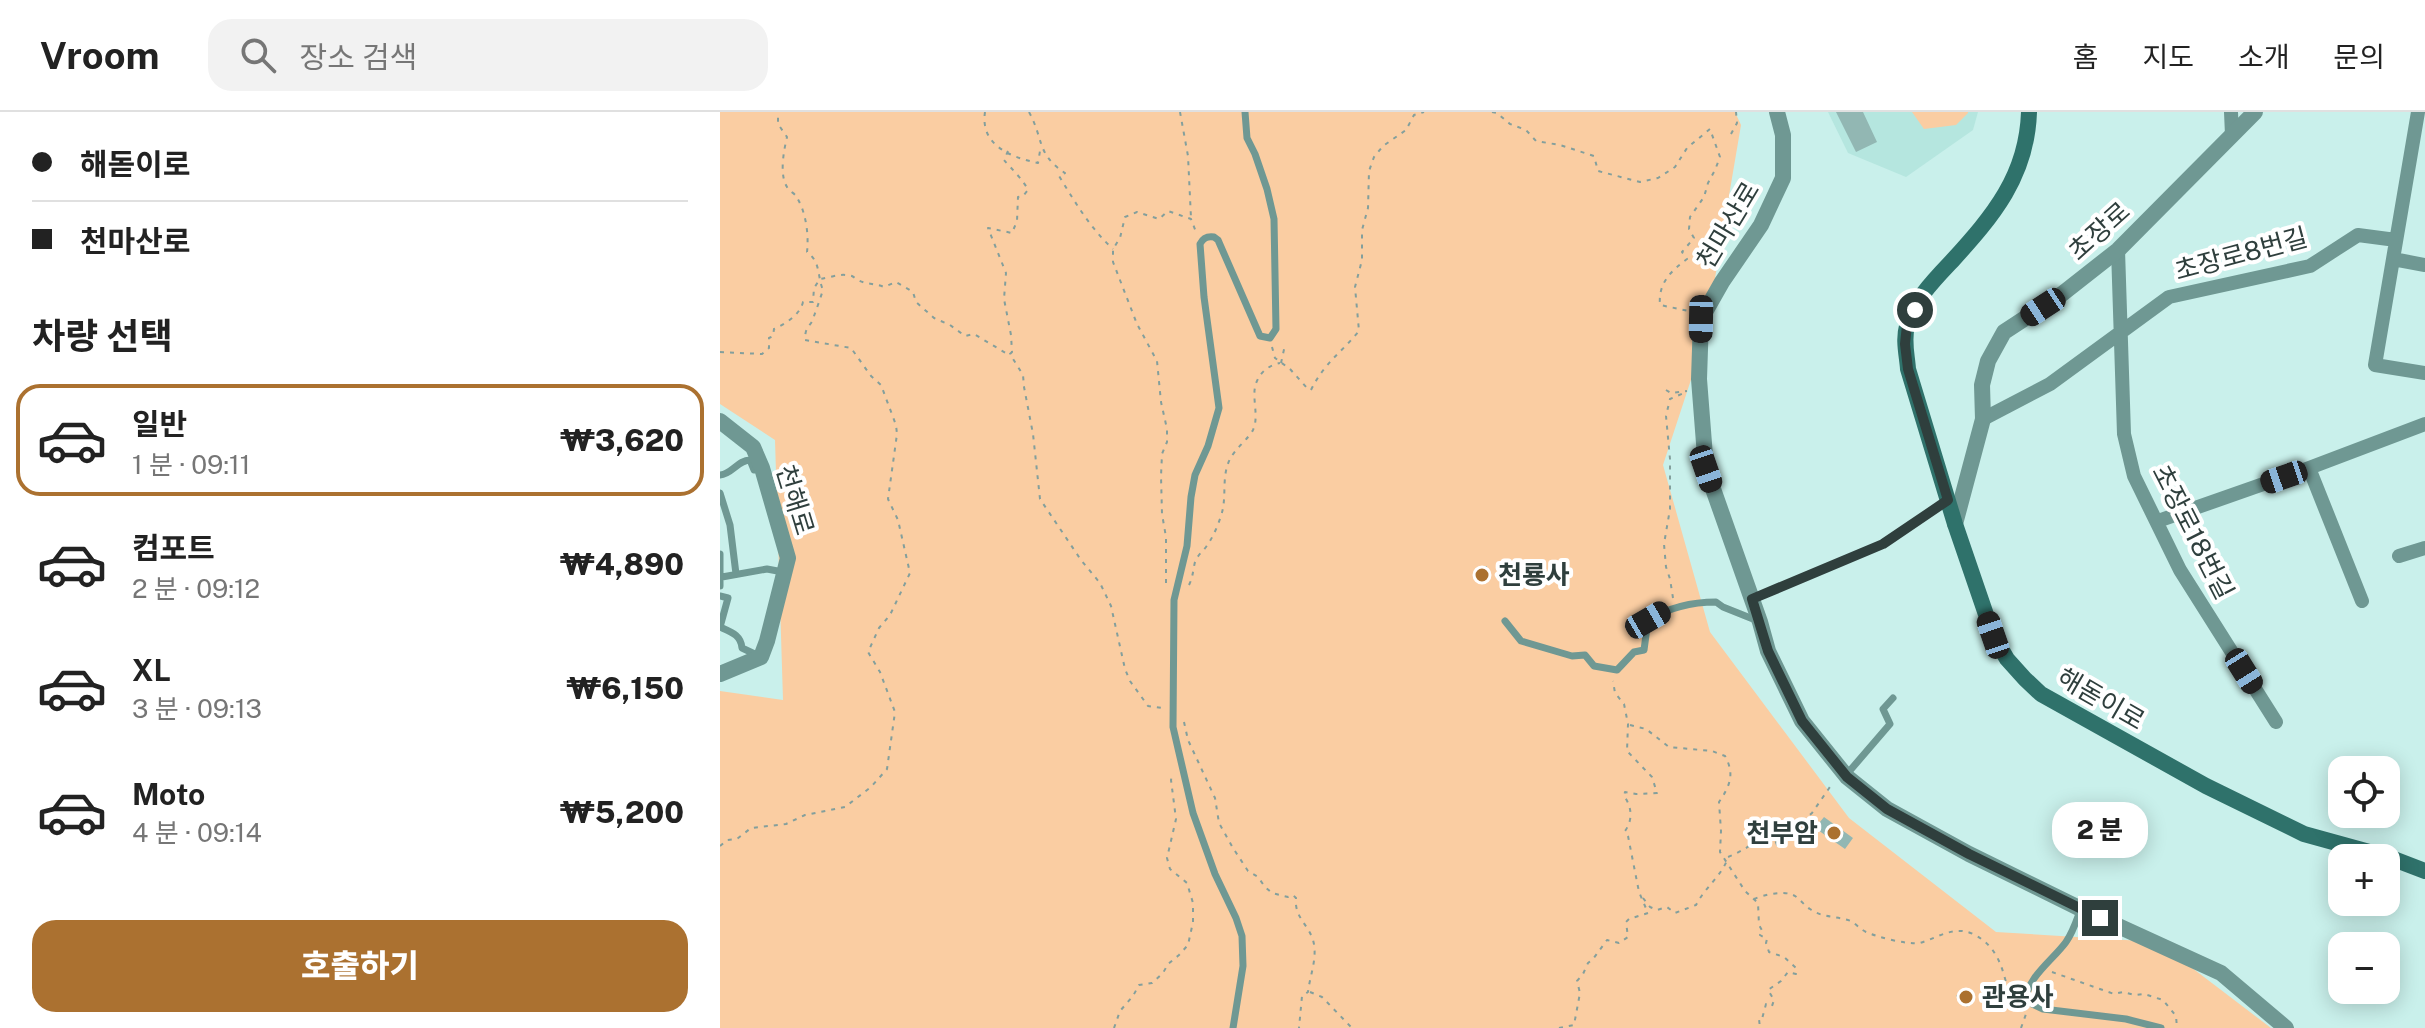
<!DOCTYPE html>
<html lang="ko">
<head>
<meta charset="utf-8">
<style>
	:root { --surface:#fff; --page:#f2f2f2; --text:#222; --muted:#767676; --line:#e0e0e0; --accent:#ab7130 }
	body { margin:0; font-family:"Public Sans","Noto Sans KR",sans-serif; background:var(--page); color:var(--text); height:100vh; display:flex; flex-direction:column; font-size:30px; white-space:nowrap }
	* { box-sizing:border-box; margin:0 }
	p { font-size:26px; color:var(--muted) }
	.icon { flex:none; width:44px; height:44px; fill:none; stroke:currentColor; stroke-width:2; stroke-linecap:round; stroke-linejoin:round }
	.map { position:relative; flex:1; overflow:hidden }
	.drawer { display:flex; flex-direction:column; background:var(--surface); width:720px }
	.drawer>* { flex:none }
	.guide { display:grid; align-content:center; height:176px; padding:0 32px; background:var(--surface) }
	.controls { position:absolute; left:1608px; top:644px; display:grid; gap:16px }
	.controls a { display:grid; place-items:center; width:72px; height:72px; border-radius:16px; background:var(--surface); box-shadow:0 4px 20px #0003; font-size:40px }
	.end { position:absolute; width:36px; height:36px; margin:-18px; border:10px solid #2f3f3d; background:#fff; box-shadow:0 0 0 4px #fff }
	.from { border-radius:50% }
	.bubble { position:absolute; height:56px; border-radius:24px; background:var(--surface); box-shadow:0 4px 20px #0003; font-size:26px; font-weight:800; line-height:56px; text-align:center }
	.car { position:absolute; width:24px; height:48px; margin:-24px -12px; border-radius:10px; box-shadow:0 0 6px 2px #0007; background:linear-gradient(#222 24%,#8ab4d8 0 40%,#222 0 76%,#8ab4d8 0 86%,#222 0) }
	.guide b { display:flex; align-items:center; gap:28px; height:76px; font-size:30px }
	.guide b+b { border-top:2px solid var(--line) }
	.guide i { width:20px; height:20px; background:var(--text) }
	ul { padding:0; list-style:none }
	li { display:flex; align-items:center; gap:24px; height:112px; margin:0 16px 12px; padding:0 16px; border:4px solid transparent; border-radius:24px }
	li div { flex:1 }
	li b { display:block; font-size:30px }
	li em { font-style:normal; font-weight:800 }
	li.on { border-color:var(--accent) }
	li>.icon { width:72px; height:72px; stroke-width:1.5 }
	h2 { padding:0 32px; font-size:36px; line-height:96px }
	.action { display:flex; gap:16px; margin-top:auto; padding:16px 32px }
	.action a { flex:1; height:92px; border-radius:24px; background:var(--accent); color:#fff; font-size:32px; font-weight:800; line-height:92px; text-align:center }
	header { display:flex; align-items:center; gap:48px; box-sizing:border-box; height:112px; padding:0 40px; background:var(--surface); border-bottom:2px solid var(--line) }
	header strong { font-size:38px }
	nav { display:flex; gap:44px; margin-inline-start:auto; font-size:28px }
	.search { width:560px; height:72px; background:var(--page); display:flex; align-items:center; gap:20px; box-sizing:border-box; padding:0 28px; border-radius:24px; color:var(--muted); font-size:30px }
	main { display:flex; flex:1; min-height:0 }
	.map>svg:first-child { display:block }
</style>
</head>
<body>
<header>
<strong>Vroom</strong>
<div class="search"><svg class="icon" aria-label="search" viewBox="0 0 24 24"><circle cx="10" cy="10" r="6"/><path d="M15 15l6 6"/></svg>장소 검색</div>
<nav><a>홈</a><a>지도</a><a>소개</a><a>문의</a></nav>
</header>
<main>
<section class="drawer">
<div class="guide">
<b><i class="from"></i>해돋이로</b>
<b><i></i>천마산로</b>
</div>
<h2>차량 선택</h2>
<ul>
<li class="on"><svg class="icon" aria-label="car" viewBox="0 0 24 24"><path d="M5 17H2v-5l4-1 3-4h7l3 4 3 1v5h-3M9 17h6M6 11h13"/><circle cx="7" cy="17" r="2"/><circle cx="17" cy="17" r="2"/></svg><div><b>일반</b><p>1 분 · 09:11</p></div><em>₩3,620</em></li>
<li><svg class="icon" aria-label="car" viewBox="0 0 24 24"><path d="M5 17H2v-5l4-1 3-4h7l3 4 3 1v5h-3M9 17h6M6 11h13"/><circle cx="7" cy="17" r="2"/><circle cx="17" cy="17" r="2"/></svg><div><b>컴포트</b><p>2 분 · 09:12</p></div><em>₩4,890</em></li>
<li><svg class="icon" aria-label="car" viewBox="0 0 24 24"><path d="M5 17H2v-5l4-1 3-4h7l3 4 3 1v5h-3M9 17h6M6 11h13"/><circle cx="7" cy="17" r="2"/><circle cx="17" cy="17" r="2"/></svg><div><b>XL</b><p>3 분 · 09:13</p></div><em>₩6,150</em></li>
<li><svg class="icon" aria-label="car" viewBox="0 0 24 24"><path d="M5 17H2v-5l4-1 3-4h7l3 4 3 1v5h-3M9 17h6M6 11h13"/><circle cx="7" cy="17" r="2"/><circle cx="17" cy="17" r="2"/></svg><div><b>Moto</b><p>4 분 · 09:14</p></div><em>₩5,200</em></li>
</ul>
<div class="action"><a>호출하기</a></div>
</section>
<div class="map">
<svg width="1705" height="916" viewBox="0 0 1705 916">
	<rect width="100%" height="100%" fill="#c9f0eb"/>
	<path fill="#b5e6df" d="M1108 0H1258L1253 18 1186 65 1128 41Z"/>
	<path fill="#facda2" d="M0 0H1015L1021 13 985 225 943 353 990 520 1129 706 1276 820 1438 830 1551 916H0V579L63 588 55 328 0 292Z
		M1192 0H1248V1L1236 13 1204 17Z"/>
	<path fill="#92b7b3" d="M1116 0H1143L1157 30 1136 40Z
		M767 454V471H757V455Z
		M1104 705 1133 726 1125 737 1095 716Z
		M1244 876 1255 886 1247 895 1236 884Z"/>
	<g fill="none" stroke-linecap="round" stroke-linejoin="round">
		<path stroke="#839f9c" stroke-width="2" stroke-dasharray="4 6" stroke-linecap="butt" d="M265 0C260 33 290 45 318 51L320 39
			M309 0C324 27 316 42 345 61L339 64C355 90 370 116 393 137
			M460 0 468 44 471 106
			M772 0 777 1 790 12 806 18 816 29 840 33 874 44 878 59 920 70 938 66 955 55 967 36 990 17 1000 45 995 58 988 71 984 85 970 105 969 117 974 126 962 140 967 147C951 159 938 171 940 193L969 199
			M1011 22 1017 11 1016 0
			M288 39 284 48C290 55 305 70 308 78L303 84 298 85 297 109 292 121 268 116 286 161 284 187 291 223 292 240 290 242 303 263 304 275 313 322 320 387 361 448 380 471 391 494 405 557 410 569 428 594 442 596
			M552 235 555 246 570 257 587 276 591 278C604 251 621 241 639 219L635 175 642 148V118L648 96 649 59 654 45 663 34 686 18 694 3 704 0
			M0 240 42 242 49 236V226L53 224 54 217C65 212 80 203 83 190H93L94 176 100 167C108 166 118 162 126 163 135 164 131 164 138 168 147 173 155 171 164 175L176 170 193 180 196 190 214 206 230 213 245 224 254 222 289 243
			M561 251 565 233
			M946 278 951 281 967 279
			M446 471V425L442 402 441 364 442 342 447 330V317L441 290 437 249 417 212 393 150V137L400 126 405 105 417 100 439 107 448 99 471 107 476 120
			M469 473C473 465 473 458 475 450 477 444 482 440 486 435 493 426 501 407 503 396 506 379 502 363 510 347 516 336 529 326 533 318 540 303 530 283 537 269 541 259 550 253 560 251
			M953 486 950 467 946 455 944 432 950 397V347L946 304 950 287 964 281
			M464 610 468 628 495 686 499 711 513 736 528 759 538 765 545 775 552 781 568 785 573 783 576 786C574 805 588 812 593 828 598 845 590 863 588 880L582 884 579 916
			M910 613 926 617 949 635 992 639 1005 644C1015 662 1010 674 999 690L1001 719 1000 740 1025 779 1038 791 1039 813 1043 820 1040 823 1047 827 1046 831 1049 840 1064 845 1076 856V862L1068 860 1061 869 1048 878 1054 888 1052 894 1046 892 1042 907H1039L1040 916
			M0 734 7 728 17 727 31 716 66 712 85 703 125 695 151 675 167 657 175 600 160 560 148 540 159 516 170 503 190 461 178 408 168 387 177 322 176 313 161 273 151 264 131 236 85 228C85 212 91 216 94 204 97 196 100 187 103 178 97 164 101 150 87 140 89 123 86 99 76 84 74 81 69 79 67 75 59 62 64 38 67 25L58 12V0
			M923 786 930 795 937 798 947 795 955 801 976 793C985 775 1003 763 1008 745 1022 739 1035 732 1045 720L1054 725 1057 733 1073 724 1079 712 1092 701 1112 672
			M1034 787C1043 783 1061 779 1070 782 1079 784 1083 793 1090 797 1102 806 1117 804 1131 809 1136 812 1140 817 1146 820 1157 825 1188 833 1200 831 1217 826 1234 813 1253 822 1281 836 1283 861 1291 889L1296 893
			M1332 860 1394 882 1403 880 1415 883 1424 882 1443 888 1456 904 1457 916
			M590 880 602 885 632 916
			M394 916 400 899 413 884 419 873 432 871 443 861 448 852 459 843 468 833 473 810V791L467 771 450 757 447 746 456 707 451 668 452 663
			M839 916 854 913 860 881 857 869 863 862 868 851 873 847 887 828 899 831 908 825 906 810 909 807 928 801 919 780 908 724 905 719C913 708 912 695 904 684L905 680 916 682 937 681 932 665 907 639 908 612 904 592 895 581 893 569
			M1301 916 1306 902"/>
		<path stroke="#6f9893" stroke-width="7" d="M0 363C12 362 18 348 30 348L34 358 42 356
			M0 381 10 413 16 462
			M2 465 47 457 63 460
			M0 474V442
			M0 484 8 486 0 515C11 520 21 523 22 536L39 544
			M1032 487 1163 432 1226 390
			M785 509 801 529 852 544 865 543 874 554 897 558 914 540 924 538 928 508C950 495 971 490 996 490L1003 495 1038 509
			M1127 662 1170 612 1163 597 1173 586
			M1360 799C1356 810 1353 820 1346 830 1333 848 1306 866 1306 889L1323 897 1406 907 1441 916
			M513 916 523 854 522 824 516 806 495 762 473 701 453 615 454 488 467 434 471 385 475 363 488 334 499 296 484 185 480 132C483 126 487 124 494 125L498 128 540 224 550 226 556 217 554 107 547 77 535 42 527 26 525 0"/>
		<path stroke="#6f9893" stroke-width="14" d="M1511 0 1512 23
			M1698 0 1655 253 1705 261
			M1398 138 1404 322 1414 364 1460 458 1556 610
			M1673 147 1705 153
			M1263 307 1330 272 1449 185 1590 154 1638 123 1676 128
			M1589 356 1642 489
			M1438 409 1589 356 1705 312
			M1679 444 1705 436"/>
		<path stroke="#6f9893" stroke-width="16" d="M1057 0 1063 23V66L1041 113 1002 170 981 207 979 267 986 357 1040 510 1048 539 1082 609 1127 665 1167 697 1249 742 1361 797 1501 861 1566 916
			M0 309 33 335 42 356 68 446 47 529 41 545 0 562
			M1235 412 1263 307 1262 273 1268 249 1284 220 1342 182 1398 138 1535 0"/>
		<path stroke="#2f726b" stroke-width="16" d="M1309 0C1307 64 1273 104 1232 149 1214 168 1194 188 1187 214 1183 228 1187 243 1188 257L1235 412 1273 523 1287 547 1305 567 1321 582 1486 674 1584 722 1671 746 1705 759"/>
	</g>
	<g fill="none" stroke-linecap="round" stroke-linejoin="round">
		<path stroke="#2f3f3d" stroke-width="10" d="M1195 198 1187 213 1185 232 1188 257 1228 388 1163 432 1032 487 1048 539 1082 609 1127 665 1167 697 1249 742 1380 806"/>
	</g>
	<g fill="#ab7130" stroke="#fff" stroke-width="3">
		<circle cx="762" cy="463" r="8"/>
		<circle cx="1114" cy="721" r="8"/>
		<circle cx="1246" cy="885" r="8"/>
	</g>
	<g text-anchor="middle" stroke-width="8" stroke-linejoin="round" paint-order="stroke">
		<g font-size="26" fill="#2f3f3d" stroke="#fff">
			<text transform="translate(1008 113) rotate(-59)" y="9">천마산로</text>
			<text transform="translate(1379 119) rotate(-42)" y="9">초장로</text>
			<text transform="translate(1521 142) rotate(-15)" y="9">초장로8번길</text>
			<text transform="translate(75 388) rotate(73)" y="9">천해로</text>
			<text transform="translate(1473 420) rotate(63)" y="9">초장로18번길</text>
			<text transform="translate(1381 587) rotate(30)" y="9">해돋이로</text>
		</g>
		<g font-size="26" font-weight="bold" fill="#2f3f3d" stroke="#fff" text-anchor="start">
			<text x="778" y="472">천룡사</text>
			<text x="1098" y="730" text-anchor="end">천부암</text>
			<text x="1262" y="894">관용사</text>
		</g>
	</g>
</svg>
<div class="controls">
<a><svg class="icon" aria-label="locate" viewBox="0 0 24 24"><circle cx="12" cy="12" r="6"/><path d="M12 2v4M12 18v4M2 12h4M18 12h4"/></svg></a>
<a>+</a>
<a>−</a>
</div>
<i class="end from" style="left:1195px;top:198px"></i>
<i class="end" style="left:1380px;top:806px"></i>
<div class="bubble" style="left:1332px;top:690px;width:96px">2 분</div>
<i class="car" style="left:1323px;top:195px;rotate:237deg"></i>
<i class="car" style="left:981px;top:207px;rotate:181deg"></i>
<i class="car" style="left:986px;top:357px;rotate:161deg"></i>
<i class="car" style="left:1564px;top:365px;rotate:251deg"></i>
<i class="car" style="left:928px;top:508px;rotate:60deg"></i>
<i class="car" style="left:1273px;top:523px;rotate:341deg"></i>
<i class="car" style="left:1524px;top:559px;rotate:148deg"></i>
</div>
</main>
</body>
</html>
